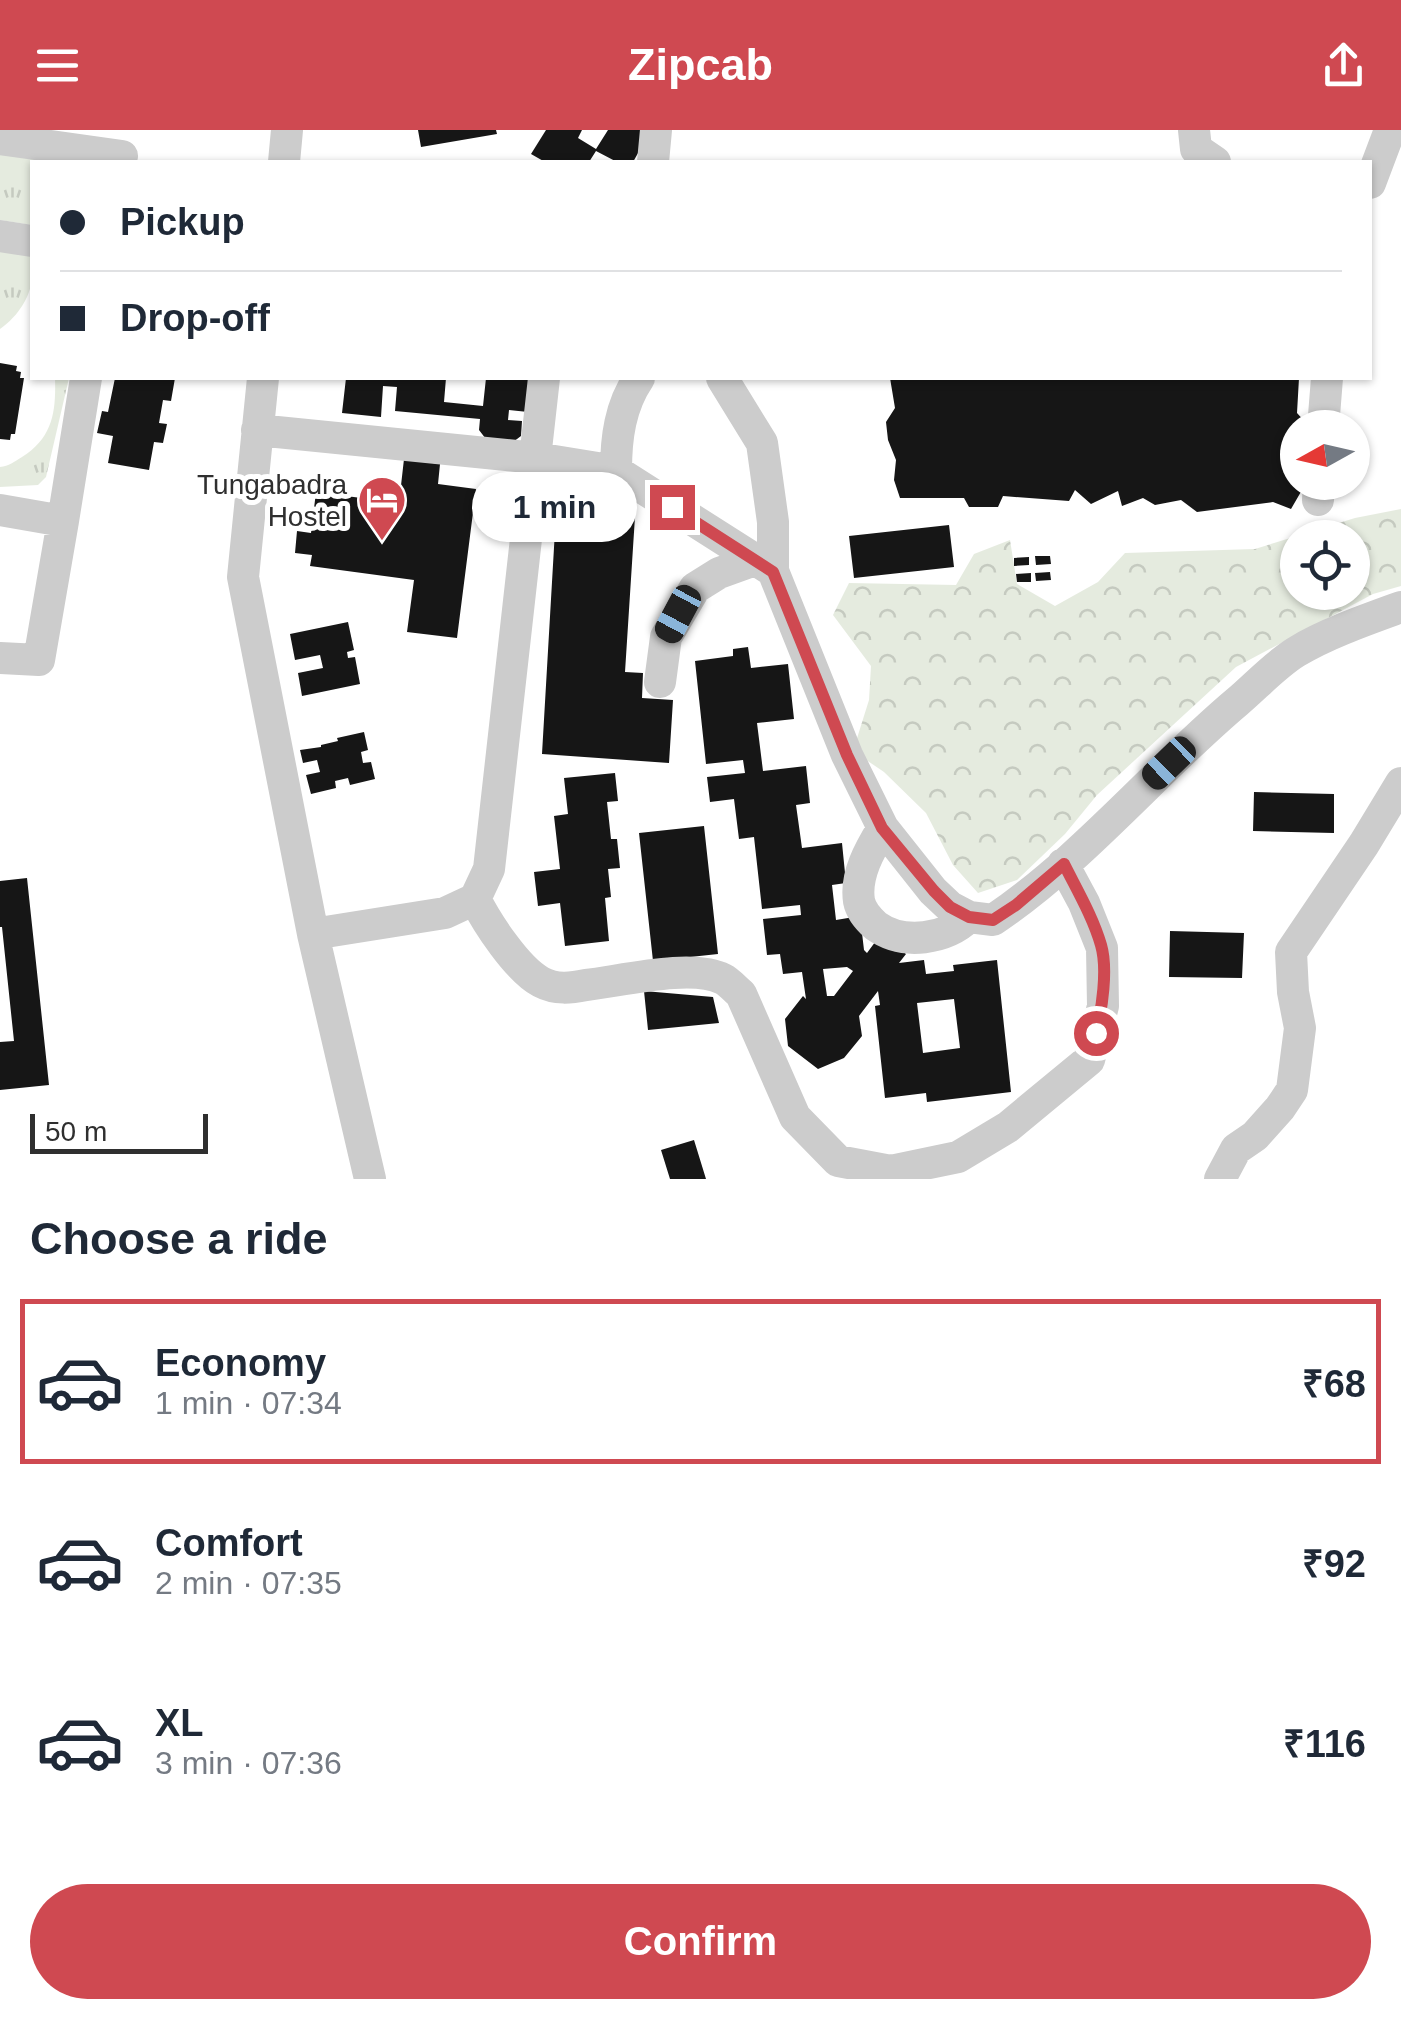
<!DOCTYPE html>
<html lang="en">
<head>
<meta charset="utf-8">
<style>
	:root { --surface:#fff; --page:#f2f2f3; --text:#1f2937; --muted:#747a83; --line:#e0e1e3; --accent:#cf4951 }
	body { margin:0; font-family:Arial,sans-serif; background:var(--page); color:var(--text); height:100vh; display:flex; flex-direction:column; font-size:38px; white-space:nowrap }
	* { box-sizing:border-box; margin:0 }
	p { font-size:32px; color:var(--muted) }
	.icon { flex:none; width:55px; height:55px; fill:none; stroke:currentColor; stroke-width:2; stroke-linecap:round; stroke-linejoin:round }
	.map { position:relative; height:1049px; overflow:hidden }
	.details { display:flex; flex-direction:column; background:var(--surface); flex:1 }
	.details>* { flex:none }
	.top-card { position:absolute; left:30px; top:30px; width:1342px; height:220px; border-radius:0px; box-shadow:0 2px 8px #0004; display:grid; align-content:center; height:220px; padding:0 30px; background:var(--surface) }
	.needle { width:65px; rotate:262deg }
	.controls { position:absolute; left:1280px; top:280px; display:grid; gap:20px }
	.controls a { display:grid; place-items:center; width:90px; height:90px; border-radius:50%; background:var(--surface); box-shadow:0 2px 8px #0004; font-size:50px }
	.scale { position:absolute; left:30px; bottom:25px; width:178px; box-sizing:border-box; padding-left:10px; border:5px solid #2f2f2f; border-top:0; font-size:28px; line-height:35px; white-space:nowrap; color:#2f2f2f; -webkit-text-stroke:8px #fff; paint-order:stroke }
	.end { position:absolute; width:45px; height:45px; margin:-22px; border:12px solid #cf4951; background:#fff; box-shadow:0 0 0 5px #fff }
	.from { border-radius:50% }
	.bubble { position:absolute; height:70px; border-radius:35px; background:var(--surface); box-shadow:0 2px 8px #0004; font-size:32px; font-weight:800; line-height:70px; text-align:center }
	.car { position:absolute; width:30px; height:60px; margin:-30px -15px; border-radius:12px; box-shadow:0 0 8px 2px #0007; background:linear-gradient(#222 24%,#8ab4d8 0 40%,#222 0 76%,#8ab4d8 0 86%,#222 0) }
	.top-card b { display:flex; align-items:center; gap:35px; height:95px; font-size:38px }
	.top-card b+b { border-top:2px solid var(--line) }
	.top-card i { width:25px; height:25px; background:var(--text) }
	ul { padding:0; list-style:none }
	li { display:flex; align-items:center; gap:30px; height:165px; margin:0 20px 15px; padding:0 10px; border:5px solid transparent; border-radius:0px }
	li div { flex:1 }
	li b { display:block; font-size:38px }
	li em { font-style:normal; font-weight:800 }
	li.on { border-color:var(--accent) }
	li>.icon { width:90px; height:90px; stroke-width:1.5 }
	h2 { padding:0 30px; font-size:45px; line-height:120px }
	.cta { display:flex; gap:20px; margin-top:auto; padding:20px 30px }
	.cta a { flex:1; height:115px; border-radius:60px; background:var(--accent); color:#fff; font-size:40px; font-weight:800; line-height:115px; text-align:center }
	header { display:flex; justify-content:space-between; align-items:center; height:130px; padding:0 30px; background:var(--accent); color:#fff; font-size:45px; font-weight:800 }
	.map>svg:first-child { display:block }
</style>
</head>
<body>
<header><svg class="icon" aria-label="menu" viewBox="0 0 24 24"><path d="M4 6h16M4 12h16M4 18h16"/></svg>Zipcab<svg class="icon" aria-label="share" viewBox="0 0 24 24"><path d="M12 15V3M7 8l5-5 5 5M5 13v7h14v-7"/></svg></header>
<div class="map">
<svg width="1401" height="1049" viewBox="0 0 1401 1049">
	<defs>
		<pattern id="grass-tufts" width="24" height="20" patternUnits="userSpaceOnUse" patternTransform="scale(2.5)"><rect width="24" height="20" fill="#e5ebdf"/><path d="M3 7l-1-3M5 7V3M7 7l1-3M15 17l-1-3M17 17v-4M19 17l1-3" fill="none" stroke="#c5cac0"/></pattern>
		<pattern id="forest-crowns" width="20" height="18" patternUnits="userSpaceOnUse" patternTransform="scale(2.5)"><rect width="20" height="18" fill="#e5ebdf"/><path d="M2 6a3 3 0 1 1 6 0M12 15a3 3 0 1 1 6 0" fill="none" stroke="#c5cac0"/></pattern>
	</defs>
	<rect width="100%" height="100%" fill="#fff"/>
	<path fill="url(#grass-tufts)" d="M0 20 84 32H32V95L0 90Z
		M0 117 30 126C39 154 23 183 0 199Z
		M55 248H69L46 347 38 355 0 357V337C9 336 14 332 22 327 53 307 56 282 55 248Z"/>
	<path fill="url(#forest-crowns)" fill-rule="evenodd" d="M1401 379V456L1373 464 1236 537 1097 665 1065 704 1017 750 978 763 953 735 926 683 884 642 853 621 869 570 871 536 833 485 849 453 956 455 974 424 1010 410 1017 454 1055 476 1098 452 1125 423 1255 419 1355 388ZM1298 408H1352V462H1298Z"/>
	<path fill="#161616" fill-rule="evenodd" d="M418 0H496L497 4 421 17Z
		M546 0H582L578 8 596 19 608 0H651L633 32H617L596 21 589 32H545L531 24Z
		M0 233 17 236 16 241 21 242 20 248H24L15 304H11L10 310 0 309Z
		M115 248H175L171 271 163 270 159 293 167 294 163 313 154 312 149 340 108 333 113 306 97 303 102 281 108 282Z
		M346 248H446L444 272 483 276 486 248H531L528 282 509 280 508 290 522 291 521 306 509 315 489 313 479 300 480 289 395 281 397 257 383 256 381 287 342 283Z
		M890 248H1299L1297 283 1308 295 1307 298H1298V352H1302V360L1291 379 1273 372 1197 382 1181 370 1155 375 1143 368 1122 376 1118 361 1091 374 1075 360 1069 371 1003 366 998 377H969L964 368H900L894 350 896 330 888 310 886 292 895 278Z
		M404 329 440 334 438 354 476 359 457 508 407 502 414 450 310 436 312 425 295 423 297 401 311 403 316 362 399 373Z
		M557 366 636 371 625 542 643 543 642 568 673 570 669 633 542 624Z
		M949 395 954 437 854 448 849 406Z
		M1035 426H1050L1051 434 1036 435Z
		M1029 427V435L1014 436V428Z
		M1050 442 1051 450 1036 451 1035 443Z
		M1031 443V452H1017L1016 444Z
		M348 492 354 520 347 522 348 528 355 527 360 554 302 566 298 543 323 538 320 525 295 530 290 504Z
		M748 517 751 538 788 534 794 589 757 593 763 641 806 636 810 673 796 675 802 718 842 713 846 753 832 755 836 790 860 786 864 820 867 823 881 804 906 824 899 833 924 830 926 844 954 841 953 835 997 830 1011 962 927 972 926 963 885 968 875 876 880 875 878 861 859 886 862 906 844 928 818 939 788 916 785 889 803 866 806 869 802 842 783 844 780 824 767 825 763 789 801 785 800 775 762 779 754 707 739 709 734 669 710 672 707 647 745 643 743 630 706 634 695 531 733 526V519ZM847 837 853 841 834 866H827L823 839ZM954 869 960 918 923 923 917 873Z
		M364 602 368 620 361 622 363 633 371 632 375 649 350 655 348 648 335 651 336 658 311 664 306 645 320 642 317 630 303 633 300 620 321 617V615L338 611 337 608Z
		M615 643 618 671 607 672 611 709H617L620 738 608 739 611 767 605 768 609 811 565 816 560 773 538 776 534 742 560 739 554 686 568 684 564 648Z
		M1254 662 1334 664V703L1253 701Z
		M704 696 718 824 653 831 639 703Z
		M27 748 49 955 0 960V912L14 911 2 797H0V751Z
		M1170 801 1244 803 1242 848 1169 847Z
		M644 861 713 867 719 893 648 900Z
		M694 1010 706 1049H670L661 1020Z"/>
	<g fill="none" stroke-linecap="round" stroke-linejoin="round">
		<path stroke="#ccc" stroke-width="32" d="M1194 0 1196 19 1215 32
			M0 9 122 26
			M284 32 287 0
			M653 32 656 0
			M1370 53 1390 0
			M0 106 32 111
			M263 248 243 447 313 804
			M722 248 762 313 773 392V441
			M1323 298 1327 248
			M257 300 536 328 616 341 773 441 847 625 883 698 933 761 950 777 969 787 993 790C1081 731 1155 641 1237 572 1256 556 1275 535 1296 522 1325 504 1368 489 1401 477
			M616 341C616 308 620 276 639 248
			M1318 370 1319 352
			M0 380 63 391 86 248
			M0 528 39 530 63 391
			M660 552 666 507 695 458 719 443 755 430
			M883 698C870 719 855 745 859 771 861 781 868 789 876 796 904 816 946 809 969 787
			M475 769C487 793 517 839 541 852 556 860 571 858 586 855 621 851 692 833 723 849 729 852 735 859 741 864L795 987 838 1031 891 1041 958 1027 1008 997 1089 930 1103 876 1102 818 1084 773 1063 734
			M370 1049 313 804 445 783 475 769 489 739 544 248
			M1220 1049 1236 1019 1255 1006 1280 978 1292 960 1300 898 1293 862 1291 822 1364 714 1401 653"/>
	</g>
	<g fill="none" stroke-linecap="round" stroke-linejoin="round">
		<path stroke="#cf4951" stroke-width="12" d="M672 377 773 442 847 625 882 698 934 761 950 777 969 787 993 790 1016 775 1064 734C1077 760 1093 787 1101 815 1108 839 1102 879 1096 903"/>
	</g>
	<defs>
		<g id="hotel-pin" transform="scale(2.5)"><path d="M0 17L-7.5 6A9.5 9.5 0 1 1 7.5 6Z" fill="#cf4951" stroke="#fff"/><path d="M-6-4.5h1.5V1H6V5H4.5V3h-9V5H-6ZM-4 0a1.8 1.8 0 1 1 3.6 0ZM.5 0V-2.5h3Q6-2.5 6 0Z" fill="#fff"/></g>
	</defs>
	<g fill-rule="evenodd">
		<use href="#hotel-pin" x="382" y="370"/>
	</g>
	<g text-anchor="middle" stroke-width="10" stroke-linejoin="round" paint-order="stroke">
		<g font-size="28" fill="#2f2f2f" stroke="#fff" text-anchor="end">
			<text x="347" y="364">Tungabadra<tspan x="347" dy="32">Hostel</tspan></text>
		</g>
	</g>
</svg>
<div class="controls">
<a><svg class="needle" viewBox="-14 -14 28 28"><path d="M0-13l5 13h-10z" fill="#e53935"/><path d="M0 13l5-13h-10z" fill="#747a83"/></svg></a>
<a><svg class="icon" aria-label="locate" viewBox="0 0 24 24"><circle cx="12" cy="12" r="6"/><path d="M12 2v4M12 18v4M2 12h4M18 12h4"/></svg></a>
</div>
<div class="scale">50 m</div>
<i class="end from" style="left:1096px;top:903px"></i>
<i class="end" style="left:672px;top:377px"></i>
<div class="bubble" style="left:472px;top:342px;width:165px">1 min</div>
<i class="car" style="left:678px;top:484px;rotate:208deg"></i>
<i class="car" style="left:1169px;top:633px;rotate:226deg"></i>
<div class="top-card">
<b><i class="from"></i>Pickup</b>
<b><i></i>Drop-off</b>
</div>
</div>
<section class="details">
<h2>Choose a ride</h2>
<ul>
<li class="on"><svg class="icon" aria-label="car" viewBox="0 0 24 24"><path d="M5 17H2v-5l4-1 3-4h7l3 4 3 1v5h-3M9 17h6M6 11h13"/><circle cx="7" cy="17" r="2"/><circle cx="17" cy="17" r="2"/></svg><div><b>Economy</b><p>1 min · 07:34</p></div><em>₹68</em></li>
<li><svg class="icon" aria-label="car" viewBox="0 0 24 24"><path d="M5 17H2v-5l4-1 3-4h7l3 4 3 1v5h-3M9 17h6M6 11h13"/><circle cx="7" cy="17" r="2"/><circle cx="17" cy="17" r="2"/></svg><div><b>Comfort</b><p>2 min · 07:35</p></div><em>₹92</em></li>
<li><svg class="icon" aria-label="car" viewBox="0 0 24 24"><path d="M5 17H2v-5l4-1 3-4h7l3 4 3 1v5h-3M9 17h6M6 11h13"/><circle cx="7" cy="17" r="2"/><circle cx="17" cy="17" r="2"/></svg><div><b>XL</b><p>3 min · 07:36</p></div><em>₹116</em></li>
</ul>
<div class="cta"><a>Confirm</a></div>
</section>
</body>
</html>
